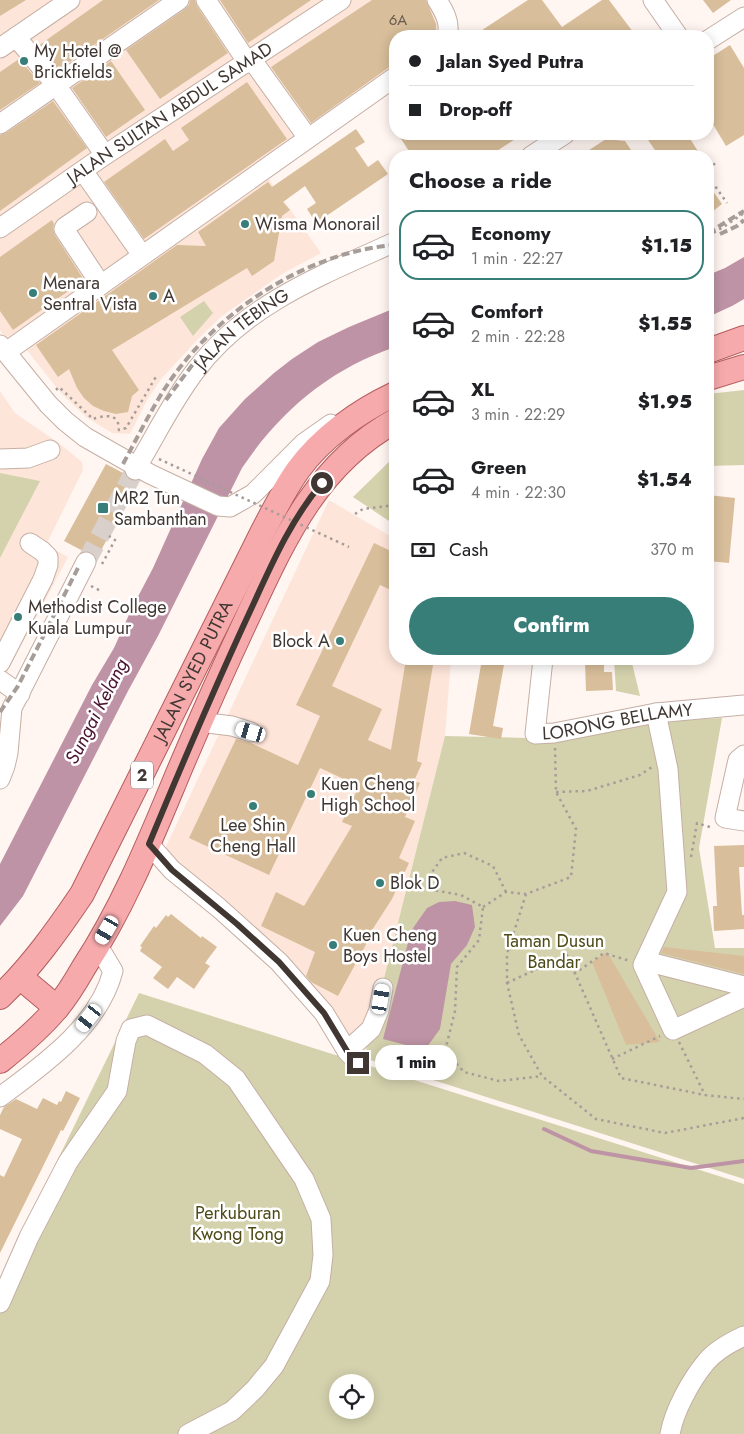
<!DOCTYPE html>
<html lang="en">
<head>
<meta charset="utf-8">
<style>
	:root { --surface:#fff; --page:#f2f2f2; --text:#202124; --muted:#757577; --line:#e0e0e0; --accent:#377e79 }
	body { margin:0; font-family:Jost,sans-serif; background:var(--page); color:var(--text); height:100vh; display:flex; flex-direction:column; font-size:19px; white-space:nowrap }
	* { box-sizing:border-box; margin:0 }
	p { font-size:16px; color:var(--muted) }
	.icon { flex:none; width:28px; height:28px; fill:none; stroke:currentColor; stroke-width:2; stroke-linecap:round; stroke-linejoin:round }
	.map { position:relative; flex:1; overflow:hidden }
	.drawer { position:absolute; left:389px; top:150px; width:325px; height:515px; display:flex; flex-direction:column; background:var(--surface); border-radius:20px; box-shadow:0 2px 12px #0003 }
	.drawer>* { flex:none }
	.guide { position:absolute; left:389px; top:30px; width:325px; height:110px; border-radius:20px; box-shadow:0 2px 12px #0003; display:grid; align-content:center; height:110px; padding:0 20px; background:var(--surface) }
	.fabs { position:absolute; left:329px; top:1374px; display:grid; gap:10px }
	.fabs a { display:grid; place-items:center; width:45px; height:45px; border-radius:50%; background:var(--surface); box-shadow:0 2px 12px #0003; font-size:25px }
	.end { position:absolute; width:22px; height:22px; margin:-11px; border:6px solid #403733; background:#fff; box-shadow:0 0 0 2px #fff }
	.from { border-radius:50% }
	.bubble { position:absolute; height:35px; border-radius:18px; background:var(--surface); box-shadow:0 2px 12px #0003; font-size:16px; font-weight:800; line-height:35px; text-align:center }
	.car { position:absolute; width:15px; height:30px; margin:-15px -8px; border-radius:6px; box-shadow:0 0 4px 1px #0007; background:linear-gradient(#fff 24%,#345 0 40%,#fff 0 76%,#345 0 86%,#fff 0) }
	.guide b { display:flex; align-items:center; gap:18px; height:48px; font-size:19px }
	.guide b+b { border-top:1px solid var(--line) }
	.guide i { width:12px; height:12px; background:var(--text) }
	ul { padding:0; list-style:none }
	li { display:flex; align-items:center; gap:15px; height:70px; margin:0 10px 8px; padding:0 10px; border:2px solid transparent; border-radius:20px }
	li div { flex:1 }
	li b { display:block; font-size:19px }
	li em { font-style:normal; font-weight:800 }
	li.selected { border-color:var(--accent) }
	li>.icon { width:45px; height:45px; stroke-width:1.5 }
	h2 { padding:0 20px; font-size:22px; line-height:60px }
	.pay { display:flex; align-items:center; gap:12px; height:55px; padding:0 20px; font-size:19px }
	.pay p { margin-inline-start:auto }
	.action { display:flex; gap:10px; margin-top:auto; padding:10px 20px }
	.action a { flex:1; height:58px; border-radius:30px; background:var(--accent); color:#fff; font-size:20px; font-weight:800; line-height:58px; text-align:center }
	.map>svg:first-child { display:block }
</style>
</head>
<body>
<div class="map">
<svg width="744" height="1434" viewBox="0 0 744 1434">
	<rect width="100%" height="100%" fill="#fff5f1"/>
	<path fill="#fee5d9" d="M0 0H432L439 12 440 36H395V68L7 341 0 330Z
		M265 174 321 253 282 274 222 316 199 338 161 379 147 400 130 434 112 433 86 417 61 393 22 344Z
		M0 391 15 413 60 444 82 462 83 470 46 545 68 557 5 676 0 683Z
		M329 500 395 539V659H451L445 736 364 1058 297 967 164 851Z"/>
	<path fill="#d4d2ad" fill-rule="evenodd" d="M204 301 213 313 193 336 180 317Z
		M744 390V465L708 466V394Z
		M395 456V525L353 497Z
		M0 473 40 481 0 558Z
		M614 659H631L640 696 616 691Z
		M722 718 699 848 715 948H744V1179L364 1058 445 736 528 738 664 721Z
		M139 993 744 1184V1434H0V1278ZM338 1382H365V1410H338Z"/>
	<path fill="#be93a5" d="M744 257V299L732 306 708 317V275L725 268Z
		M395 308V347C330 369 280 411 242 468L158 636 128 691 23 896 0 926V864L92 685 114 648 132 608 153 568 202 459 219 428 245 399 274 373 292 359 318 342 349 327Z
		M455 901 472 905 475 927 467 945 451 964 440 1029 427 1047 406 1045 383 1039 411 931 427 908 439 902Z"/>
	<g fill="none" stroke-linecap="round" stroke-linejoin="round">
		<path stroke="#be93a5" stroke-width="4" d="M544 1129 591 1151 691 1168 744 1161"/>
	</g>
	<path fill="#d8be9a" d="M0 0H26L0 16Z
		M103 0H159L58 70 38 46Z
		M190 0H195L197 6 228 53 160 99 126 50 185 9 189 5Z
		M220 0H311L248 43Z
		M372 0H426L436 24V36H395V66L388 68 311 123 271 67Z
		M528 0H542L562 27 602 0H609L636 36H473Z
		M703 0H731L713 13Z
		M730 45 744 68V135L726 146 708 116V59Z
		M19 59 40 83 0 110V72Z
		M111 61 145 110 106 137 72 88Z
		M247 82 287 139 144 239 104 182 165 139 173 151 189 140 181 128Z
		M53 101 87 148 0 211V135L6 133Z
		M356 129 365 142 355 148 368 167 378 160 388 174 316 223 307 209 316 203 305 186 283 202 290 210 282 216 274 261 252 276 247 268 112 350 139 390 132 396 128 412 116 414 104 411 93 406 84 398 77 388 69 369 58 377 36 345 177 245 206 246 198 232 268 182 272 187Z
		M398 134H523L489 156H412Z
		M644 134H687L701 156H659Z
		M606 139 625 141 635 156H580Z
		M708 184 722 204 708 215Z
		M52 220 54 224 53 229 55 235 84 280 13 330 0 311V257Z
		M106 464 125 474 130 480 138 481 97 558 91 552 83 551 64 541Z
		M708 495 735 498 729 563 708 561Z
		M374 543 395 553V592L380 585 332 686 382 709 368 740 391 750 406 659H434L417 761 422 763 414 781 420 783 405 817 415 821 399 858 409 863 392 899 367 938 369 939 338 996 311 982 306 976 315 952 261 926 276 892 304 906 352 826 342 822 359 786 320 768 269 875 189 838 236 739 251 743 298 765 320 716 296 705Z
		M482 659H505L493 726 503 728 501 739 469 734Z
		M604 661V672H612L613 690 586 691 585 662Z
		M744 845V867H739L742 915H744V929L714 931 713 906H717L714 846Z
		M171 914 201 938 202 936 217 947 205 963 210 966 194 989 177 977 168 989 153 978 162 967 140 951 142 947 140 946 154 926 156 928 166 915 168 917Z
		M664 947 744 956V974L661 953Z
		M607 952 660 1042 626 1045 592 962Z
		M66 1091 80 1098 63 1131 61 1130 0 1253V1175L4 1177 22 1139 0 1129V1115L4 1107 16 1099 37 1109 43 1098 57 1105 59 1101 61 1102Z"/>
	<g fill="none" stroke-linecap="round" stroke-linejoin="round">
		<path stroke="#d9cfcb" stroke-width="19" stroke-dasharray="19 9" stroke-linecap="butt" d="M86 562 135 470"/>
		<g stroke="#c5afa4" stroke-width="21">
			<g id="minor">
				<path d="M206 0 248 63"/>
				<path d="M437 0C444 11 451 23 447 36"/>
				<path d="M653 0 678 36"/>
				<path d="M16 37 56 85 105 155"/>
				<path d="M708 40 744 17"/>
				<path d="M0 48 70 0"/>
				<path d="M252 60 308 138"/>
				<path d="M0 124 179 0"/>
				<path d="M531 156 565 134"/>
				<path d="M83 171 142 255"/>
				<path d="M87 212 65 227 64 229 101 285"/>
				<path id="s1" d="M0 228 105 155 341 0"/>
				<path d="M0 345 48 404 65 421 85 437 150 474 218 506 230 507 253 494 304 443 331 424"/>
				<path d="M6 352 395 77"/>
				<path d="M0 459 28 458 50 450"/>
				<path id="s2" d="M135 470C155 437 172 401 196 370 246 304 322 275 395 242"/>
				<path id="s3" d="M543 659 535 734 554 733 656 713 744 705"/>
				<path d="M0 663 43 579 48 565V557L42 551 30 543"/>
				<path d="M0 680 20 694"/>
				<path d="M656 713 668 769 677 892 643 965 673 1030 744 997"/>
				<path d="M200 722 232 726 251 732"/>
				<path d="M744 755 738 760 725 818 744 821"/>
				<path d="M0 779 5 766 8 753 12 708 86 562"/>
				<path d="M149 844 172 870 219 908 279 962 324 1013 347 1051 358 1063"/>
				<path d="M645 961 744 986"/>
				<path d="M347 1051 371 1029 379 1010 383 988"/>
				<path d="M0 1097C43 1065 99 1026 113 971L98 946"/>
				<path d="M0 1303 29 1237 68 1162 117 1091 126 1041 131 1029 147 1025 205 1054 236 1079 304 1179 321 1219 323 1255 320 1281 274 1366 255 1389 232 1411 188 1434"/>
				<path d="M670 1434C674 1411 691 1380 706 1362 716 1350 731 1342 744 1336"/>
			</g>
		</g>
		<g stroke="#b45d5e" stroke-width="26">
			<g id="major">
				<path d="M708 351 744 338"/>
				<path d="M708 378 744 367"/>
				<path d="M20 977 57 1008"/>
				<path id="s4" d="M0 997C32 966 57 931 82 894L260 537C272 514 283 491 298 470 322 437 359 411 395 394"/>
				<path d="M0 1061C20 1045 40 1028 56 1009 67 996 76 981 84 967 124 906 151 838 179 771 201 719 224 667 248 616 284 539 317 464 395 421"/>
			</g>
		</g>
		<path stroke="#a69d99" stroke-width="2.5" stroke-dasharray="2.5 4" stroke-linecap="butt" d="M708 169 718 161
			M708 176 727 203
			M708 236 725 226 744 213
			M56 390 59 387 93 419C99 417 113 413 117 421 119 424 118 427 119 430L126 428 157 375
			M355 514 363 509 395 505
			M102 564 115 540 109 536
			M91 586 101 591
			M556 792 587 791 640 775 652 767
			M691 857 697 823 713 828
			M506 892 493 866 464 853 442 858 428 878 433 890 461 895 483 907 479 940 457 967 455 1011 445 1051 464 1072 499 1081 542 1076
			M526 894 507 954V983L519 1035 542 1076 596 1119 665 1133 744 1118
			M483 907 506 892 526 894 571 877 576 829 556 792 555 747
			M574 974 604 953 630 961
			M507 983 567 955 621 1078 705 1095 744 1099
			M679 1042 705 1095
			M424 1056 445 1051
			M612 1059 660 1036"/>
		<use href="#minor" stroke="#fff" stroke-width="19"/>
		<use href="#major" stroke="#f7aaac" stroke-width="24"/>
		<path stroke="#a69c98" stroke-width="4" stroke-dasharray="8 4" stroke-linecap="butt" d="M708 233 744 211
			M720 234 737 226 744 220
			M166 400 196 360
			M123 464C136 440 148 416 162 393 210 316 303 252 395 245
			M0 712 18 686 79 566"/>
		<path stroke="#a69d99" stroke-width="2.5" stroke-dasharray="2.5 4" stroke-linecap="butt" d="M159 459 349 547"/>
	</g>
	<g fill="none" stroke-linecap="round" stroke-linejoin="round">
		<path stroke="#403733" stroke-width="6" d="M322 483C288 523 268 573 246 620 212 694 180 769 149 844L172 870 237 924 279 962 324 1013 347 1051 358 1063"/>
	</g>
	<g fill="#377e79" stroke="#fff" stroke-width="2">
		<circle cx="24" cy="61" r="5"/>
		<circle cx="245" cy="224" r="5"/>
		<circle cx="33" cy="293" r="5"/>
		<circle cx="153" cy="296" r="5"/>
		<rect x="97" y="502" width="12" height="12" rx="2.5"/>
		<circle cx="18" cy="617" r="5"/>
		<circle cx="340" cy="641" r="5"/>
		<circle cx="311" cy="794" r="5"/>
		<circle cx="253" cy="806" r="5"/>
		<circle cx="380" cy="883" r="5"/>
		<circle cx="333" cy="945" r="5"/>
	</g>
	<g text-anchor="middle" stroke-width="5" stroke-linejoin="round" paint-order="stroke">
		<g font-size="15" fill="#66594d">
			<text x="398" y="25">6A</text>
		</g>
		<rect fill="#fff" stroke="#797370" stroke-width="1" x="131" y="761.5" width="22" height="27" rx="4"/>
		<g font-size="16" font-weight="bold" fill="#403733">
			<text x="142" y="781">2</text>
		</g>
		<g font-size="18" fill="#403733" stroke="#fff" text-anchor="start">
			<text x="34" y="57">My Hotel @<tspan x="34" dy="21">Brickfields</tspan></text>
			<text x="255" y="230">Wisma Monorail</text>
			<text x="43" y="289">Menara<tspan x="43" dy="21">Sentral Vista</tspan></text>
			<text x="163" y="302">A</text>
			<text x="114" y="504">MR2 Tun<tspan x="114" dy="21">Sambanthan</tspan></text>
			<text x="28" y="613">Methodist College<tspan x="28" dy="21">Kuala Lumpur</tspan></text>
			<text x="330" y="647" text-anchor="end">Block A</text>
			<text x="321" y="790">Kuen Cheng<tspan x="321" dy="21">High School</tspan></text>
			<text x="253" y="831" text-anchor="middle">Lee Shin<tspan x="253" dy="21">Cheng Hall</tspan></text>
			<text x="390" y="889">Blok D</text>
			<text x="343" y="941">Kuen Cheng<tspan x="343" dy="21">Boys Hostel</tspan></text>
		</g>
		<g font-size="18" fill="#403733" stroke="#fff">
			<text dy="6" stroke="none"><textPath href="#s1" startOffset="205">JALAN SULTAN ABDUL SAMAD</textPath></text>
			<text dy="6" stroke="none"><textPath href="#s2" startOffset="179">JALAN TEBING</textPath></text>
			<text dy="6" stroke="none"><textPath href="#s4" startOffset="381">JALAN SYED PUTRA</textPath></text>
			<text dy="6" stroke="none"><textPath href="#s3" startOffset="159">LORONG BELLAMY</textPath></text>
		</g>
		<g font-size="18" fill="#4e4a17" stroke="#fff">
			<text x="554" y="947">Taman Dusun<tspan x="554" dy="21">Bandar</tspan></text>
			<text x="238" y="1219">Perkuburan<tspan x="238" dy="21">Kwong Tong</tspan></text>
		</g>
		<g font-size="19" font-style="italic" fill="#4a1430" stroke="#fff">
			<text transform="translate(96 711) rotate(-63)" y="7">Sungai Kelang</text>
		</g>
	</g>
</svg>
<div class="fabs">
<a><svg class="icon" aria-label="locate" viewBox="0 0 24 24"><circle cx="12" cy="12" r="6"/><path d="M12 2v4M12 18v4M2 12h4M18 12h4"/></svg></a>
</div>
<i class="end from" style="left:322px;top:483px"></i>
<i class="end" style="left:358px;top:1063px"></i>
<div class="bubble" style="left:375px;top:1045px;width:82px">1 min</div>
<i class="car" style="left:251px;top:732px;rotate:286deg"></i>
<i class="car" style="left:107px;top:930px;rotate:210deg"></i>
<i class="car" style="left:381px;top:999px;rotate:10deg"></i>
<i class="car" style="left:89px;top:1018px;rotate:218deg"></i>
<div class="guide">
<b><i class="from"></i>Jalan Syed Putra</b>
<b><i></i>Drop-off</b>
</div>
<section class="drawer">
<h2>Choose a ride</h2>
<ul>
<li class="selected"><svg class="icon" aria-label="car" viewBox="0 0 24 24"><path d="M5 17H2v-5l4-1 3-4h7l3 4 3 1v5h-3M9 17h6M6 11h13"/><circle cx="7" cy="17" r="2"/><circle cx="17" cy="17" r="2"/></svg><div><b>Economy</b><p>1 min · 22:27</p></div><em>$1.15</em></li>
<li><svg class="icon" aria-label="car" viewBox="0 0 24 24"><path d="M5 17H2v-5l4-1 3-4h7l3 4 3 1v5h-3M9 17h6M6 11h13"/><circle cx="7" cy="17" r="2"/><circle cx="17" cy="17" r="2"/></svg><div><b>Comfort</b><p>2 min · 22:28</p></div><em>$1.55</em></li>
<li><svg class="icon" aria-label="car" viewBox="0 0 24 24"><path d="M5 17H2v-5l4-1 3-4h7l3 4 3 1v5h-3M9 17h6M6 11h13"/><circle cx="7" cy="17" r="2"/><circle cx="17" cy="17" r="2"/></svg><div><b>XL</b><p>3 min · 22:29</p></div><em>$1.95</em></li>
<li><svg class="icon" aria-label="car" viewBox="0 0 24 24"><path d="M5 17H2v-5l4-1 3-4h7l3 4 3 1v5h-3M9 17h6M6 11h13"/><circle cx="7" cy="17" r="2"/><circle cx="17" cy="17" r="2"/></svg><div><b>Green</b><p>4 min · 22:30</p></div><em>$1.54</em></li>
</ul>
<div class="pay"><svg class="icon" aria-label="cash" viewBox="0 0 24 24"><path d="M3 7h18v10H3z"/><circle cx="12" cy="12" r="2"/></svg>Cash<p>370 m</p></div>
<div class="action"><a>Confirm</a></div>
</section>
</div>
</body>
</html>
